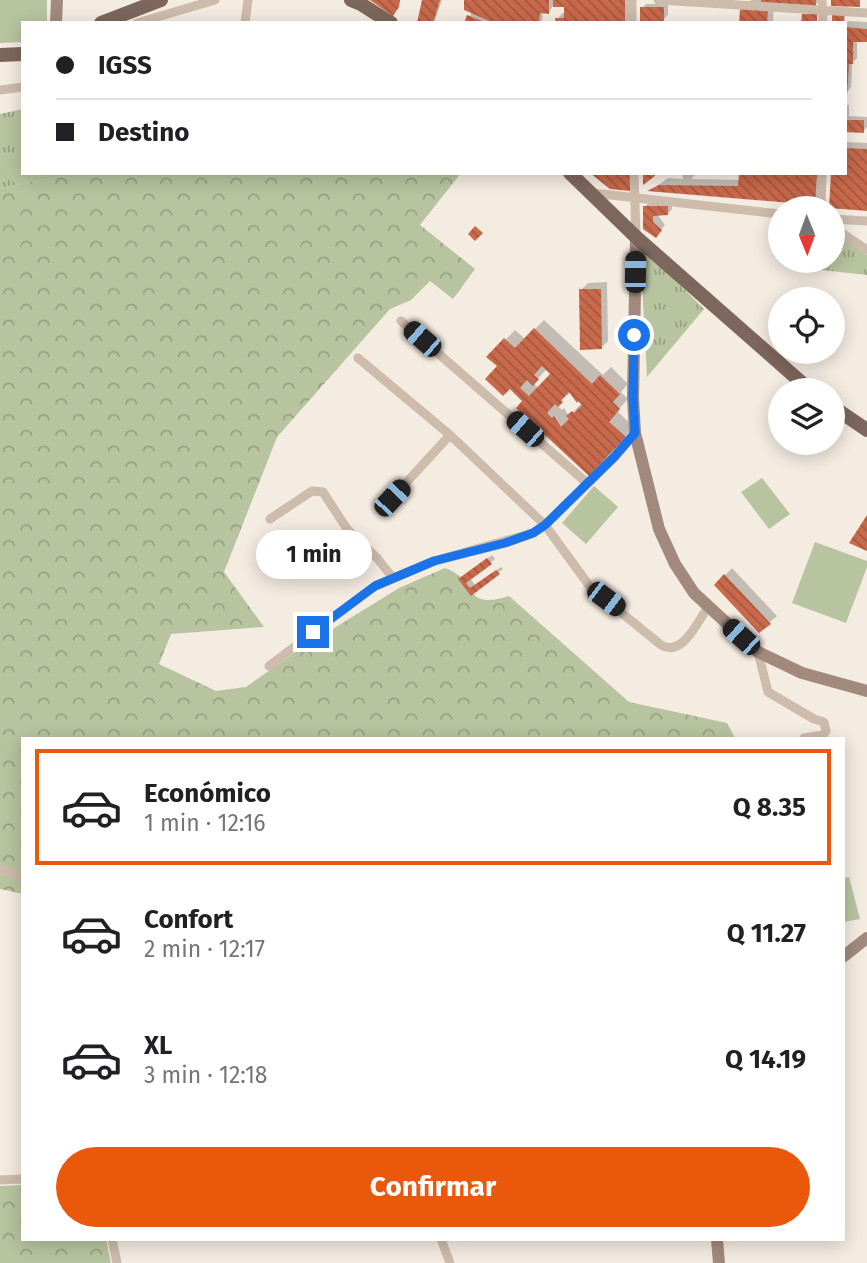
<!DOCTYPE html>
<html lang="es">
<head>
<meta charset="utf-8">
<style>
	:root { --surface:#fff; --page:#f6f6f6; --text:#202124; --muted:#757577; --line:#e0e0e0; --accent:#ea580c }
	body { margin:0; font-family:"Fira Sans",sans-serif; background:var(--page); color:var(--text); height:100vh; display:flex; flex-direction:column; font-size:26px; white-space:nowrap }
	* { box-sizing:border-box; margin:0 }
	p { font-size:23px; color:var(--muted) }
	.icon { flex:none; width:38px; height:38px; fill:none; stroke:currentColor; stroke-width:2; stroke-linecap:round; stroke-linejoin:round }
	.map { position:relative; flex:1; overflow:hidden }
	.panel { position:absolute; left:21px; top:737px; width:824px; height:504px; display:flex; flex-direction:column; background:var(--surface); border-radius:0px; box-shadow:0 4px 18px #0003 }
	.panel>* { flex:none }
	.guide { position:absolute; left:21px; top:21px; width:826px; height:154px; border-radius:0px; box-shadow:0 4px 18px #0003; display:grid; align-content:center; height:154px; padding:0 35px; background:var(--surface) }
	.needle { width:46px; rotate:179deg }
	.fabs { position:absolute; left:768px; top:196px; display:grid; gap:14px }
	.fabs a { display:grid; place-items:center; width:77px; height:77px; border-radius:50%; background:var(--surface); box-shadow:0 4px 18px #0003; font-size:35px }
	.end { position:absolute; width:32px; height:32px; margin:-16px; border:9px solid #1a73e8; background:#fff; box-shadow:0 0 0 4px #fff }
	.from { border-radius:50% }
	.bubble { position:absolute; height:49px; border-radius:24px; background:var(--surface); box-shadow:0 4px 18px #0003; font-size:23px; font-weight:700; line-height:49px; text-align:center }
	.car { position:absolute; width:21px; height:42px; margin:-21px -10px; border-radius:9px; box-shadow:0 0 5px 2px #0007; background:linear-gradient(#222 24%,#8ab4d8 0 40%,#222 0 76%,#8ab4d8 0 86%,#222 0) }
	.guide b { display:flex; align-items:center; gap:24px; height:66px; font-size:26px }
	.guide b+b { border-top:2px solid var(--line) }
	.guide i { width:18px; height:18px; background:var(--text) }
	ul { padding:12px 0 0; list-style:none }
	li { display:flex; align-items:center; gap:21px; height:116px; margin:0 14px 10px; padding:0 21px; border:4px solid transparent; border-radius:0px }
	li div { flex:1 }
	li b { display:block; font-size:26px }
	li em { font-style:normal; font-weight:700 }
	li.current { border-color:var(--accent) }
	li>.icon { width:63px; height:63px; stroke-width:1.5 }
	.button { display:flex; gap:14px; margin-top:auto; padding:14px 35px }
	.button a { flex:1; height:80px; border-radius:42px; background:var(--accent); color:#fff; font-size:28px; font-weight:700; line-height:80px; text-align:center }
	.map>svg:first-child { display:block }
</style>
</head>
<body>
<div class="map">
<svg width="867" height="1263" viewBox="0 0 867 1263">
	<defs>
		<pattern id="grass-tufts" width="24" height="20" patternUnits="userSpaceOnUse" patternTransform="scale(1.75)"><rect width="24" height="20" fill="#b8c4a0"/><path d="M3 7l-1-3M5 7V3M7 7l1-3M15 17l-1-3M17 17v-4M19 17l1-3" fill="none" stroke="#97a083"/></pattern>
		<pattern id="forest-crowns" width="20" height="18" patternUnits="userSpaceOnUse" patternTransform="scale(1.75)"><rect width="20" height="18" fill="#b8c4a0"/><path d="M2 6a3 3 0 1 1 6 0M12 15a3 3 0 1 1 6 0" fill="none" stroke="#97a083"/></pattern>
		<pattern id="building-back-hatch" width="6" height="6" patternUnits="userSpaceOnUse" patternTransform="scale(1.75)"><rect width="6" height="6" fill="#c8694b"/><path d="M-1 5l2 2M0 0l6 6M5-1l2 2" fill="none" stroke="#a4573f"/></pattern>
	</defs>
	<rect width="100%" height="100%" fill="#f4ebe1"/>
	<path fill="url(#grass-tufts)" d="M23 109V173H64L62 176 0 188V114Z
		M833 231 867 255V275L813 269 814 261H833Z
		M640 245 704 309 647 377Z"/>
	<path fill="url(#forest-crowns)" d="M64 173H461L420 225 475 269 453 299 430 281 411 300 390 309 277 437 224 572 264 627 171 634 159 664 216 691 246 687 297 651 399 588 445 568C478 579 461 611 509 596L629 702 727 723 735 738H23V894L0 889V188L61 176Z
		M23 1185V1239H106L111 1263H0V1186Z"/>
	<path fill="#b8c4a0" d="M0 0H47V23H23V42L0 43Z
		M762 478 790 514 769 529 741 492Z
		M594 486 618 507 586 544 562 523Z
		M815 542 867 561V567L846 623 792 603Z
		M849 877 860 919 844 922V878Z"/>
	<path fill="#0003" fill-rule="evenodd" d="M424 0H442L434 23H418Z
		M466 0H631L635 23H557V19L566 10 563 5H553L549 13 543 12 542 23H466L472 12Z
		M751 0H820L816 4 774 1 773 23H741L742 10Z
		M646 4H668V15L663 20H654V23H642V8Z
		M845 14V21L867 22V41L857 40V58L852 63 851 87 847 92 845 23H834Z
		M845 105H849V116L867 117V127L863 131 846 130 845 142 867 143V209L845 173Z
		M682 173H697L691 179 741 180V173H820L819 199 814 203 651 190 668 178 683 179Z
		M649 202 672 203V209L668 214H657L665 225 656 236 645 207Z
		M607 282 608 341 601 348 581 290 588 283Z
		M544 320 603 375 611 367 628 384 621 392 628 399 617 411 634 427 589 474 489 357 515 330 525 339ZM547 369 553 374 539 388 533 383ZM571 392 582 403 569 416 564 408 562 410 557 405Z
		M492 555 495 559 470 578 475 585 501 567 503 569 471 593 460 579Z
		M732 568 777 616 759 631 716 585Z"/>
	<path fill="url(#building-back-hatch)" fill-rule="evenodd" d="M370 0H400L399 7 393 16Z
		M422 0H440L433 23H417Z
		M464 0H549V14L540 13 539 23H494L464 10Z
		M553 0H625V23H556L555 18H564V7H553Z
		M761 0H816V6L761 2Z
		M831 0H860V7L831 6Z
		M640 7H664V21L640 23Z
		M740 9 768 10 767 23H739Z
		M802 14H817V23H801Z
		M467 15 487 23H464Z
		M832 15H844V23H832Z
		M845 27 867 29V42H853V64H849L847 96H845Z
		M845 120H864V133L845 132Z
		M845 148 867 149V211L829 208 831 173H845Z
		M590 173H630V191L610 189Z
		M643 173H655V176L643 185Z
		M739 173H817L815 205 647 191 659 185 738 186Z
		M643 206H668V215L653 216V222L662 230 656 238 643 229Z
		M475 226 483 233 475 241 468 234Z
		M579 289H601L602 349 580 350Z
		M534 328 592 384 600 375 620 394 613 402 620 409 609 422 626 437 589 476 516 408 522 401 510 389 503 396 485 379 497 366 486 357 504 338 515 348ZM542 366 550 374 529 396 520 388 527 380 533 386 539 379 534 375ZM569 392 577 403 578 401 582 405 574 413 572 411 566 416 569 419 561 427 554 416 552 418 547 413 555 404 558 407 563 402 561 400Z
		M867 515V551L849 543Z
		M487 558 492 564 466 583 470 588 496 570 500 574 471 596 458 579Z
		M724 574 771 624 759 633 714 585Z"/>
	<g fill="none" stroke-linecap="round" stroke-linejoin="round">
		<path stroke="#cdbbac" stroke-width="9" d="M632 0V23
			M658 0 867 13
			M822 0 823 23
			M137 23 215 0
			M245 23 248 0
			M0 90 23 87
			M634 173 636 237
			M593 193 780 214
			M821 208 822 173
			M833 219 867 221
			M833 227 867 250
			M401 321 587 483
			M358 358 450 435 545 525 591 588 661 645C682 658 698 621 708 607
			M392 498 450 435
			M270 519 312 491 323 492 347 529 377 558 393 578
			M758 652 768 692 814 719 824 722 826 731 823 735 804 738
			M269 666 375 586 434 561 533 533 545 525 614 458 635 433
			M0 869 23 879
			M0 1180 23 1179
			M112 1239 117 1263
			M441 1239 450 1263"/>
		<path stroke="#a18a7d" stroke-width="12" d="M56 23 57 0
			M636 237 633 398 635 433 659 529 675 564 694 593 758 652 802 673 867 691
			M844 956 867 938
			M717 1239 719 1263"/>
		<path stroke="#7d675c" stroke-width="14" d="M351 0 361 4 391 23
			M101 23 161 0
			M0 55 23 54
			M570 173 636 237 810 390
			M833 407 867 430"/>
	</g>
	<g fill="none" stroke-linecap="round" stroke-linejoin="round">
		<path stroke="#1a73e8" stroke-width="9" d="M313 632 375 586 434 561 505 543 533 533 545 525 614 457 635 433 633 398 634 335"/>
	</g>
</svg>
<div class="fabs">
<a><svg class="needle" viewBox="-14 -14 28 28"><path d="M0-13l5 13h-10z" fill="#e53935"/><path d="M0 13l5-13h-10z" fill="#757577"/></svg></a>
<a><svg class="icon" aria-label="locate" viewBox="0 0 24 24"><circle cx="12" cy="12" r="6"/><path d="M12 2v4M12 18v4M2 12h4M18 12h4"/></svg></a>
<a><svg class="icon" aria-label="layers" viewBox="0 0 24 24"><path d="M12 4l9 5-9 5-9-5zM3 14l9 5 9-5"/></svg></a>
</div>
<i class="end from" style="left:634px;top:335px"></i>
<i class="end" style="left:313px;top:632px"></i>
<div class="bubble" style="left:256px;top:530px;width:116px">1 min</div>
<i class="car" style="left:635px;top:272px;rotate:1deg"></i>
<i class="car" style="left:422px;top:339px;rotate:311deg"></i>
<i class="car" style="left:525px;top:429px;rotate:311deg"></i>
<i class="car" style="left:392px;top:498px;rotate:43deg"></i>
<i class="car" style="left:606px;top:599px;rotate:127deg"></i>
<i class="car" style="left:741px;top:637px;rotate:312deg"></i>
<div class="guide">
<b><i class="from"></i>IGSS</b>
<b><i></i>Destino</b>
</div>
<section class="panel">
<ul>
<li class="current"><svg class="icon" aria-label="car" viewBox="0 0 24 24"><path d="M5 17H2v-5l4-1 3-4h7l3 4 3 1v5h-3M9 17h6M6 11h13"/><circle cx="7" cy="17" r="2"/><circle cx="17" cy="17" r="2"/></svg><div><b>Económico</b><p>1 min · 12:16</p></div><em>Q 8.35</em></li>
<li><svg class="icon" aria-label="car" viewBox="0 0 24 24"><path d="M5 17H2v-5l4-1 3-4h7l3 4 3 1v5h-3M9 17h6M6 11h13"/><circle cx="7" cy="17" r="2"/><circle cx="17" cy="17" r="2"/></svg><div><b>Confort</b><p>2 min · 12:17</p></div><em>Q 11.27</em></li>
<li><svg class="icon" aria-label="car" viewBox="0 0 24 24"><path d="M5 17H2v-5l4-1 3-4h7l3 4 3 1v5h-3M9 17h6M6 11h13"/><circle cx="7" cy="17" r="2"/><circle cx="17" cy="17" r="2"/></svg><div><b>XL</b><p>3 min · 12:18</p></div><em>Q 14.19</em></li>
</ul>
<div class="button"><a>Confirmar</a></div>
</section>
</div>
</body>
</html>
